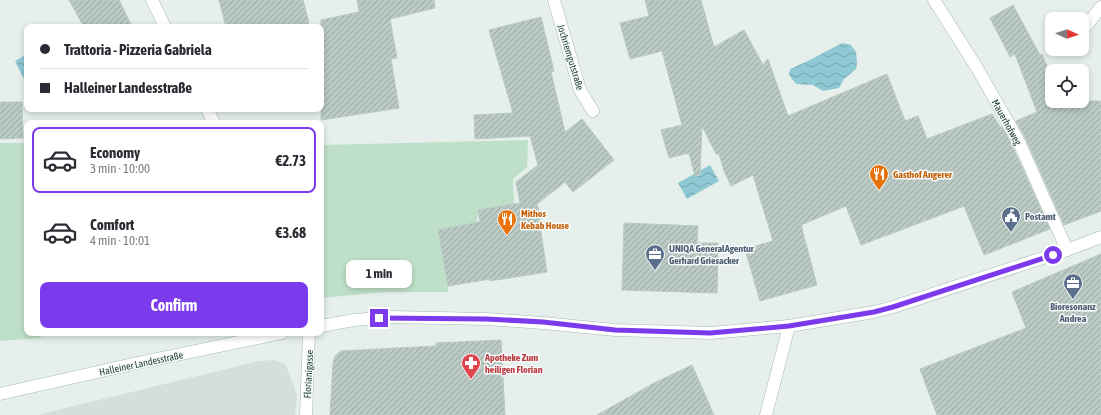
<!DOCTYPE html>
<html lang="en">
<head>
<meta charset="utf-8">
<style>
	:root { --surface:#fff; --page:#f2f2f3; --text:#2b2b33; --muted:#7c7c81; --line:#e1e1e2; --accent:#7c3aed }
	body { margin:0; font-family:"Asap Condensed",sans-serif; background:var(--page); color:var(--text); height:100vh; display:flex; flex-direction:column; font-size:15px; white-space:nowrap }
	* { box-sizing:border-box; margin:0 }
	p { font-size:13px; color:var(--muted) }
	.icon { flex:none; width:22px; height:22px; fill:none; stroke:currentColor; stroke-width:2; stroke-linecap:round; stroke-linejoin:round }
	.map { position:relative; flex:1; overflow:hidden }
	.panel { position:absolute; left:24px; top:120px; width:300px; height:216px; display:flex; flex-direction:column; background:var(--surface); border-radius:8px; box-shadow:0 2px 6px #0003 }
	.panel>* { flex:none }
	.banner { position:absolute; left:24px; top:24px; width:300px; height:88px; border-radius:8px; box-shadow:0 2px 6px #0003; display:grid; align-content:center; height:88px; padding:0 16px; background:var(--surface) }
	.needle { width:26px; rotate:94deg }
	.tools { position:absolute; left:1045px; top:12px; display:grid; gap:8px }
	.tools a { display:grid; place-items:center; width:44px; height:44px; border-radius:8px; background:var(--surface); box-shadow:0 2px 6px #0003; font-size:20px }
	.end { position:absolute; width:18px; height:18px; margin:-9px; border:5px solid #7c3aed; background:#fff; box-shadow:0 0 0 2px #fff }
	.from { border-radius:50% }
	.bubble { position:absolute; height:28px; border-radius:8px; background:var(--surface); box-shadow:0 2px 6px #0003; font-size:13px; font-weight:700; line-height:28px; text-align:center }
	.banner b { display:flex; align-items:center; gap:14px; height:38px; font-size:15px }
	.banner b+b { border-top:1px solid var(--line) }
	.banner i { width:10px; height:10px; background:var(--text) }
	ul { padding:7px 0 0; list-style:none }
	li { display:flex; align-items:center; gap:12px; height:66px; margin:0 8px 6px; padding:0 8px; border:2px solid transparent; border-radius:8px }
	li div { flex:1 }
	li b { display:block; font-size:15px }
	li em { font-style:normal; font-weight:700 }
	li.current { border-color:var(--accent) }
	li>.icon { width:36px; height:36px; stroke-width:1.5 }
	.button { display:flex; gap:8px; margin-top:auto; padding:8px 16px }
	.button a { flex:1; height:46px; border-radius:8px; background:var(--accent); color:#fff; font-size:16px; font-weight:700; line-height:46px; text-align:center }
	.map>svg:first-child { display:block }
</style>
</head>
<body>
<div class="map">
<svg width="1101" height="415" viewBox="0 0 1101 415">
	<defs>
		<pattern id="water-waves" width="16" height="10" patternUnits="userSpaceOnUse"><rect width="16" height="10" fill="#8ec9d4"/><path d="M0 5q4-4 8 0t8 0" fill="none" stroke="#74a5ad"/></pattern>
		<pattern id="building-hatch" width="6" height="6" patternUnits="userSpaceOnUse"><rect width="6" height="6" fill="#bbcac4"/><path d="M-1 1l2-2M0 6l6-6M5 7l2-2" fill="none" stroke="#98a6a0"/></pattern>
	</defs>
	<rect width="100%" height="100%" fill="#e6efeb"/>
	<path fill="#d4dfda" d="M275 360 286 365 297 395 295 415H37L259 361Z"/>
	<path fill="#bfe0c8" d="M528 140 527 167 513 179 514 204 478 210 477 223 438 230 448 286V292H385L321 298V145Z
		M0 143H27V333H40L41 338 0 341Z"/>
	<path fill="url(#water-waves)" d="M842 43 851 45 856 52 857 63 856 69 844 79 839 88 823 91 813 85 796 84 789 75 790 69 806 62Z
		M27 54V78L24 79 15 61Z
		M710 165 719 181 687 199 678 183Z"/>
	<path fill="url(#building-hatch)" stroke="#b8c9c2" d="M69 0H119L132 27H84Z
		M219 0H303L309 23 295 27H226Z
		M357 0H434L435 8 390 19 397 58 391 59 399 108 321 120V20L359 12Z
		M645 0H701L714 47 744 30 763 65 768 59 788 116 887 74 905 121 918 116 927 139 992 114 1000 127H1002L1011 143 1050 229 984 255 964 206 861 245 846 206 801 225 817 285 760 301 745 249 773 241 753 175 731 186 724 171 719 154H716L702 126 700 175 695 176 689 153 669 158 661 130 682 125 662 51 630 59 620 23 649 16Z
		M1013 5 1040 55 1042 54 1052 78V101H1101V211L1064 225 1025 137 1016 121 1037 112 1015 54 1010 57 990 18Z
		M541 17 554 71 551 72 565 132 582 119 614 160 573 192 565 182 537 204 541 219H539L547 272 490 281V279L448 286 438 230 480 222 478 210 520 203 516 182 538 165 530 136 475 139 474 115 513 113 489 30Z
		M0 102H22L23 138 0 139Z
		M624 223 698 226 697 243H718L717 293 622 290Z
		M1101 254V415H937L920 369 1026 328 1012 292Z
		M501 340 505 415H330L333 363 335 356 341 351 436 346V343Z
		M692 365 714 415H597L656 382Z"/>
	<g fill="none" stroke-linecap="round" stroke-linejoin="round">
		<g stroke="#a8b8b2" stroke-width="13">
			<path id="street" d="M152 0 165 27
				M554 0 580 90 593 111
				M934 0 977 68 1018 140 1067 250
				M1087 25 1101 7
				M207 109 214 123
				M306 415 309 333
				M766 415 789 326"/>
		</g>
		<g stroke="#a4bbb3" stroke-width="13">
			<path id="secondary" d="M321 326 354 320 391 317 487 319 543 323 615 330 710 333 789 326 874 312 893 307 1067 250 1101 237
				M0 394 133 364 282 333"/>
		</g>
		<use href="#street" stroke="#fff" stroke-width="12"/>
		<use href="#secondary" stroke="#fff" stroke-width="12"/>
	</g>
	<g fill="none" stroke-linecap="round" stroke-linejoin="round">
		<path stroke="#7c3aed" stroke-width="5" d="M379 318 487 319 543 322 615 330 710 333 789 326 874 312 893 307 1053 255"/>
	</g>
	<defs>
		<g id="restaurant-pin" transform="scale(1)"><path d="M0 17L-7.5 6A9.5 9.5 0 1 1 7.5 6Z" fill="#e8710a" stroke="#f7fbf9"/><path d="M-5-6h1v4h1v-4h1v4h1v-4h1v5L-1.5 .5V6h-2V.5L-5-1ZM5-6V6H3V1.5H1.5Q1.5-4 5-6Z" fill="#fff"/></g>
		<g id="civic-pin" transform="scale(1)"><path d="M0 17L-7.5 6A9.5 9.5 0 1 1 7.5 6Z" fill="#5c6f8a" stroke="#f7fbf9"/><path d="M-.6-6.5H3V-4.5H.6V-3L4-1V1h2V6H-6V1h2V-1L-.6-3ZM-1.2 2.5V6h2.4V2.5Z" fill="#fff"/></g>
		<g id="office-pin" transform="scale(1)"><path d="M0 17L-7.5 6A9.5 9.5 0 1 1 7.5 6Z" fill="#5c6f8a" stroke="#f7fbf9"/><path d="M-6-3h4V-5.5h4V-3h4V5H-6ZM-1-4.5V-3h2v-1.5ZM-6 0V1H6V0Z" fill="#fff"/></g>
		<g id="pharmacy-pin" transform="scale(1)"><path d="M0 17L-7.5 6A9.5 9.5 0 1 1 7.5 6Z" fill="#e0444e" stroke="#f7fbf9"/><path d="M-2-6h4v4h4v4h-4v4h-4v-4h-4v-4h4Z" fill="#fff"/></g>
	</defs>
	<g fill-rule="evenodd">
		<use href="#restaurant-pin" x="879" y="174"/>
		<use href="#civic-pin" x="1011" y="216"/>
		<use href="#restaurant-pin" x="507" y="219"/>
		<use href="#office-pin" x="655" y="254"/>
		<use href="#office-pin" x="1073" y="283"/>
		<use href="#pharmacy-pin" x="471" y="363"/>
	</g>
	<g text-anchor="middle" stroke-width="3" stroke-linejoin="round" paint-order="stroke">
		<g font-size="10" fill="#24423a" stroke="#f7fbf9">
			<text transform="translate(571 57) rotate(73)" y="4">Jochriemgutstraße</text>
			<text transform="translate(1007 122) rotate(61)" y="4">Mauerhofweg</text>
			<text transform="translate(141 363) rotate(-12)" y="4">Halleiner Landesstraße</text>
			<text transform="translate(308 374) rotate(-87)" y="4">Florianigasse</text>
		</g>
		<g font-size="10" font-weight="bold" fill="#c56008" stroke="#f7fbf9" text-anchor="start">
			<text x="893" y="178">Gasthof Angerer</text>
			<text x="521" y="217">Mithos<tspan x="521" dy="12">Kebab House</tspan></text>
		</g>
		<g font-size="10" font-weight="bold" fill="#4e5e75" stroke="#f7fbf9" text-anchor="start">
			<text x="1025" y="220">Postamt</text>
			<text x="669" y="252">UNIQA GeneralAgentur<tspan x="669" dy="12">Gerhard Griesacker</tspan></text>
			<text x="1073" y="310" text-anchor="middle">Bioresonanz<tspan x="1073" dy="12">Andrea</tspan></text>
		</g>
		<g font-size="10" font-weight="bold" fill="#be3a42" stroke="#f7fbf9" text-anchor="start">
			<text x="485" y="361">Apotheke Zum<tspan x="485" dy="12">heiligen Florian</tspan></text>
		</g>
	</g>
</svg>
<div class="tools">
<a><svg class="needle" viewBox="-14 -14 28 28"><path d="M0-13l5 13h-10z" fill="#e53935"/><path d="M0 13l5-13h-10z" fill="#7c7c81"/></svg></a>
<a><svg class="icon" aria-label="locate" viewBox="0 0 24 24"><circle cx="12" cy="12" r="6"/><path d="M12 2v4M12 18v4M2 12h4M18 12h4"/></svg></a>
</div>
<i class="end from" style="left:1053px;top:255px"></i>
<i class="end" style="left:379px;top:318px"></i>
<div class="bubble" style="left:346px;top:260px;width:66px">1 min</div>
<div class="banner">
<b><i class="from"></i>Trattoria - Pizzeria Gabriela</b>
<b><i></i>Halleiner Landesstraße</b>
</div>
<section class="panel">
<ul>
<li class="current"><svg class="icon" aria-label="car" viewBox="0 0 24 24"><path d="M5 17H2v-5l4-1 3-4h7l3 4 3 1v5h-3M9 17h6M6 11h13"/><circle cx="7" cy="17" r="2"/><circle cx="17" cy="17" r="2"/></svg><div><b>Economy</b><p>3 min · 10:00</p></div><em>€2.73</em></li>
<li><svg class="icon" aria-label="car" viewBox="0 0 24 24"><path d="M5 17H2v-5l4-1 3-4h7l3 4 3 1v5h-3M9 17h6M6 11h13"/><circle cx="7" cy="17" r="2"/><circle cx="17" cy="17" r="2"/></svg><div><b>Comfort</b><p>4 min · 10:01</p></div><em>€3.68</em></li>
</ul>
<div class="button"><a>Confirm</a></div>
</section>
</div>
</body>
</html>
